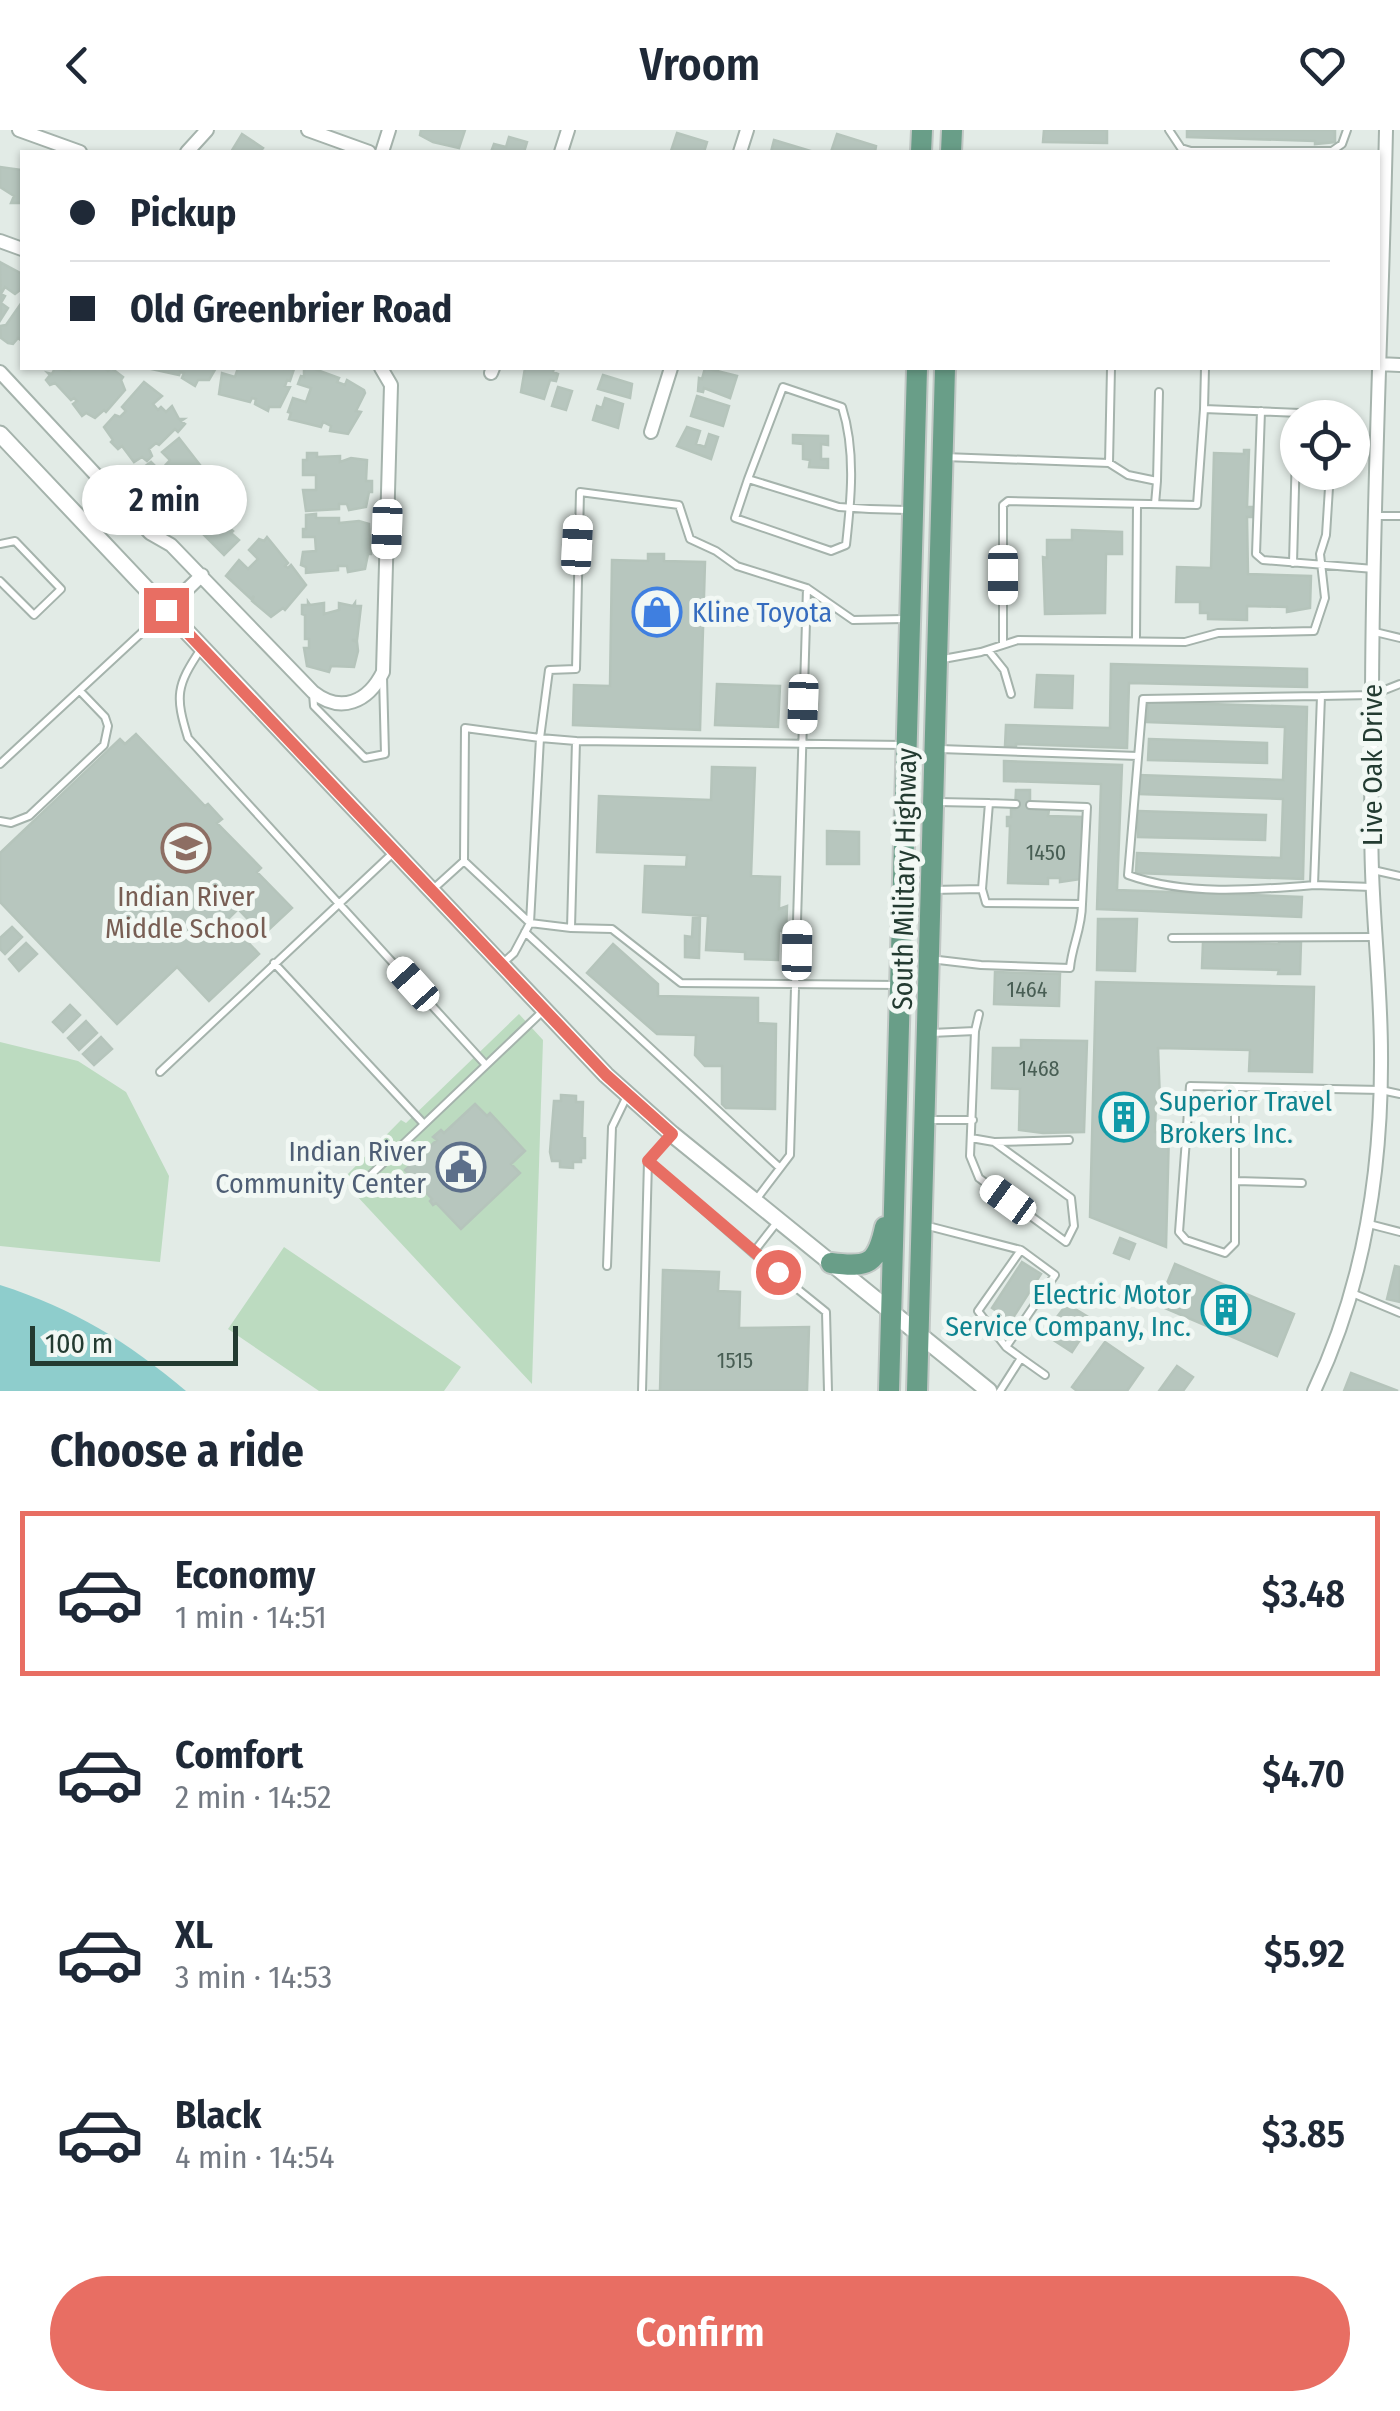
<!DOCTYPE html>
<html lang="en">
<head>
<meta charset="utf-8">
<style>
	:root { --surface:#fff; --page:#f6f6f7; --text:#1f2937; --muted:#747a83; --line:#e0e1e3; --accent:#e86e63 }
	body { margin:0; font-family:"Fira Sans Condensed",sans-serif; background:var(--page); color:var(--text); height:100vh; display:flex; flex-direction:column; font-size:38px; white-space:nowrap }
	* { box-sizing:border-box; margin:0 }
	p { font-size:32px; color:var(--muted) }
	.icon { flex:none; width:55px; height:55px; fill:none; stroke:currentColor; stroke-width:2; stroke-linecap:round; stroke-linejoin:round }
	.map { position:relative; height:1261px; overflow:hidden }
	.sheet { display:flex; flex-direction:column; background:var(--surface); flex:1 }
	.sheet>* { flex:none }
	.guide { position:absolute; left:20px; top:20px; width:1360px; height:220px; border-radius:0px; box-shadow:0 2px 8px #0004; display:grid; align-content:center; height:220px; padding:0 50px; background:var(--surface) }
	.buttons { position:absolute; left:1280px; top:270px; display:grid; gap:20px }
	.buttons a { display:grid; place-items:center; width:90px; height:90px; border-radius:50%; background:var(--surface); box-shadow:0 2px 8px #0004; font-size:50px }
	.scale { position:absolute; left:30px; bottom:25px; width:208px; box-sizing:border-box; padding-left:10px; border:5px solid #233b31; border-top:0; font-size:28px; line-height:35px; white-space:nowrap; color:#233b31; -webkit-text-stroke:8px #f2f8f4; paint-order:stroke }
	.end { position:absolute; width:45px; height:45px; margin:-22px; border:12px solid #e86e63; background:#fff; box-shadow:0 0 0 5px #fff }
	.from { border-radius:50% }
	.bubble { position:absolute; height:70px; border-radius:35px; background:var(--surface); box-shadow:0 2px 8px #0004; font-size:32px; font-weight:600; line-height:70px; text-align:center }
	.car { position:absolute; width:30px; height:60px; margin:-30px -15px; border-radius:12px; box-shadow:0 0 8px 2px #0007; background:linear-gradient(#fff 24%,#345 0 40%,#fff 0 76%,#345 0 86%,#fff 0) }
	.guide b { display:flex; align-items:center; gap:35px; height:95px; font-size:38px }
	.guide b+b { border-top:2px solid var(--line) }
	.guide i { width:25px; height:25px; background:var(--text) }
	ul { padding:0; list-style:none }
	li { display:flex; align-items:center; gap:30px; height:165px; margin:0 20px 15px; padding:0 30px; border:5px solid transparent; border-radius:0px }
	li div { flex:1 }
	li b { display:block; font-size:38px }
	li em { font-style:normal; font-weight:600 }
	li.on { border-color:var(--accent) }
	li>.icon { width:90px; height:90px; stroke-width:1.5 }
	h2 { padding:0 50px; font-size:45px; line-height:120px }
	.action { display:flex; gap:20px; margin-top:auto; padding:20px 50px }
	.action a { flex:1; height:115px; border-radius:60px; background:var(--accent); color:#fff; font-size:40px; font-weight:600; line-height:115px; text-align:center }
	header { display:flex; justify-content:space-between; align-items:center; height:130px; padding:0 50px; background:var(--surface); font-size:45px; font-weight:600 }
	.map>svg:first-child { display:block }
</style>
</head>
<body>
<header><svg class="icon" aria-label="back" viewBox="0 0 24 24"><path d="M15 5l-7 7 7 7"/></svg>Vroom<svg class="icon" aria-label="heart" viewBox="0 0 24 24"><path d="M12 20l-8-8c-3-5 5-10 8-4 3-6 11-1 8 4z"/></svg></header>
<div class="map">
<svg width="1400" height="1261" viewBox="0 0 1400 1261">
	<rect width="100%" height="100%" fill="#e2ebe6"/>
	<path fill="#bcdbc0" d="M519 884 543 910 532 1254 342 1050 401 990 406 993Z
		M0 912 78 931 126 962 169 1046 160 1132 0 1116Z
		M284 1117 461 1237 444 1261H319L228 1199Z"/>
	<path fill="#8ecdcc" d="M0 1155C75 1179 126 1211 186 1261H0Z"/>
	<path fill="#b7c6be" stroke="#b5c4bb" stroke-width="2.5" d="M421 0H465L459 18 433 12 420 5Z
		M1044 0H1107V13L1043 12Z
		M1187 0H1335V12L1315 14V11L1187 7Z
		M677 3 707 12 704 22 671 21Z
		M242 4 263 18 260 22H231Z
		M837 4 876 16 875 22H831Z
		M509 7 527 12 524 22H491L494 14 506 17Z
		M774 10 811 21 810 22H771Z
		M0 37 22 40V73H11L14 66 0 57Z
		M0 132 22 144 20 160 15 164 5 157 1 164 5 166 1 173 8 178 1 189Z
		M20 175 22 177V211L18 208 13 214 8 213 1 208 0 196 6 195Z
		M55 238 69 241 72 238H105L108 241 111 238 123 247 121 250 125 260 106 282 104 280 95 288 86 283 82 286 73 274 77 271 74 268 71 270 55 253 50 255 46 250 50 245 48 243 52 244Z
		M147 238H216L209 250H198L195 256 182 248 184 243 180 242 179 245Z
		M238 238 294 239 290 251 287 250 285 256 290 257 280 277H269L268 281 255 274 256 269 252 268 250 272 219 264 222 243 235 247Z
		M304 238H318L317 240 339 248 337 252 345 255 347 250 364 260 365 263 356 281 361 282 348 304 330 301 331 296 323 292 321 297 289 289 291 283 288 282 293 268 306 272 311 258 298 254 301 246 304 247Z
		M525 238H554L553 242 558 244 556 251 550 250 544 269 521 262Z
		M705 238 737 246 730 268 704 258 703 262 698 261 699 248 702 249Z
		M603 245 632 254 630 268 598 259Z
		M144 252 162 266 153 274 158 280 161 277 166 282 172 276 179 289H184L181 291 185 294 178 302 175 299 159 315 156 313 149 319 152 326 147 331 142 327 134 332 122 316 118 319 111 312 113 310 104 297 115 285 120 287 126 281 122 277Z
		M558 257 572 261 566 280 552 276Z
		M697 266 729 276 723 296 691 286Z
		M605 268 623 274 618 298 593 290 597 276 602 278Z
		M687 297 700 301 696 314 705 317 709 304 718 307 711 329 677 316Z
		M793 305 828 306V315L821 314V329H828V338L809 337 810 330 803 329V314L793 313Z
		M179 308 200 335 197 337 200 340 203 337 216 346 212 351 217 356 197 382 195 379 183 388 169 381 166 367 163 370 137 349 142 344 140 340 151 332 160 341 170 330 162 322Z
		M1244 320H1249L1247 377H1252V387H1247L1248 444 1311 446 1310 478 1287 482V477L1247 476V490L1208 489V483H1200V472H1176L1177 437 1211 438 1214 323 1244 324Z
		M307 323H317V327L340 326V332L351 328 367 330 366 351H372V362H369L366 377 349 380 347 374H339V379L306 381 303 360H316V345H303V330H307Z
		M316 384V388H339V393L359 391 369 394 371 424H368L365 439 348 442 347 436H338V440L306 443V437L301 435 303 422 316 421 315 407H303V399H306V385Z
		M215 386 233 401 231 403 239 410 224 425 200 401Z
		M1072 400 1122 402V424H1106L1105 483 1045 484 1043 427 1047 428V410H1072Z
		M267 407 288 433 285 436 288 438 291 435 306 455 285 480 283 478 271 487 252 471 254 466 251 469 226 446 239 430 248 439 258 429 249 420 259 409 264 411Z
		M648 424H664V431L705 432 700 600 573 595 574 555 610 556 612 430 648 431Z
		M308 472 310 475 324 473V484L339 480V473L353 476 355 473V476H361L357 510H352L357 512 358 521 354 537 331 536 329 542 307 536 304 518H309V509H305V485L302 484V475H308Z
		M1111 534 1307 539V557L1129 553 1127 618 1016 614V617L1005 616 1006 595 1110 598Z
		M1037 545 1073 546 1072 578 1035 577Z
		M717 554 780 556 778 597 715 595Z
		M1148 572 1307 577 1303 749 1136 743 1137 723 1281 728 1283 669 1139 664V645L1283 650 1285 597 1147 592Z
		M136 604 205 676 208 674 222 689 217 693 261 738 257 742 292 778 263 805 238 779 227 790 259 824 209 871 177 837 117 894 0 772V723L120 609 125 614Z
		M1149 609 1267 613V633L1148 630Z
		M1004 631 1122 635 1117 760 1302 767 1301 787 1097 779 1101 654 1004 651Z
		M712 637 755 638 751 746 780 747 779 779 787 776 786 803 779 800 778 830 745 829V822L706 820 708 786 643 782 645 736 686 737 687 725 597 722 599 666 711 670Z
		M1016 660H1030V679L1049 680 1048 686 1084 687 1081 749 1060 752V748H1048V754L1008 753 1010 696H1007V687H1011V679H1015Z
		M1138 681 1266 685 1265 710 1138 707Z
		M827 701 859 702V734H827Z
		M693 788H700L699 828 685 827V806L692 807Z
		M1098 789H1137L1135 841 1097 840Z
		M12 797 22 807 5 824 0 819V808Z
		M1279 811 1301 812 1300 844H1278L1279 840 1202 838 1203 812 1279 814Z
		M26 813 37 824 19 841 9 829Z
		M613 814 658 854V866L758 868V893L776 894 775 979 726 978 722 974V936H705L695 925 696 905 657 904 587 843Z
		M995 842 1060 844 1059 876 994 874Z
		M1096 852 1314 857 1312 942 1249 941 1250 920 1158 918 1160 971H1156L1155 1002H1169L1166 1117 1090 1087Z
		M70 875 80 885 63 902 53 892Z
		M86 891 97 903 79 920 68 908Z
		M101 907 112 919 94 935 83 924Z
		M1021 910 1087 911 1084 1002 1043 1003 1019 1000 1020 959 992 958 993 918H1021Z
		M561 965 576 966V972H583L582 1007 585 1008V1028H581V1032H573V1038L560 1037V1031H552L550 1022 554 971H561Z
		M475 974 487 986 490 983 525 1021 511 1034 520 1043 461 1099 436 1073 433 1075 430 1071 432 1069 405 1040 437 1010 433 1007 441 1000 444 1003Z
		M1120 1108 1135 1114 1129 1129 1114 1123Z
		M1022 1132 1041 1144 1011 1191 992 1178Z
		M1175 1134 1294 1184 1277 1226 1158 1175Z
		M1395 1136 1400 1137V1172L1387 1169Z
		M663 1140 719 1142 718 1161 740 1162 739 1198 809 1197 807 1261H648H660Z
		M1067 1174 1093 1190 1072 1222 1044 1204Z
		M1105 1212 1143 1238 1127 1261H1077L1072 1257Z
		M1177 1236 1193 1247 1183 1261H1159Z
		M1351 1243 1398 1261H1344Z"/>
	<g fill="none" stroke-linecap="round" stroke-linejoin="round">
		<g stroke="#a5b3ac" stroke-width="10">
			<path id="service" d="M1169 0 1181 18 1191 21H1332L1342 14 1347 0
				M1204 279 1205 238
				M1261 281 1256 424 1263 430 1374 439
				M944 327 1109 333 1128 345 1157 351 1159 262
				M1109 333 1111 238
				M748 349 735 388 831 421 846 415C851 370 856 321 842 277L783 257 748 349 839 377C862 379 884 380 907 380
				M1155 374 1157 351
				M1377 386H1400
				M0 414 15 411 61 459 34 485 0 451
				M1293 433 1297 283
				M1375 502 1400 508
				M1136 510 1137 374
				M1003 515V375L1008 371 1197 375 1204 279 1324 284 1328 288
				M201 519C176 556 175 566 188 608L486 935
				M988 520 1004 540 1011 564
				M943 529 981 522 1018 510 1185 512 1218 503 1314 501 1325 468 1320 424 1326 405 1330 342
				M313 564 314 576 365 628 385 624 383 547
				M940 619 1138 626
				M0 634 165 481
				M989 673 1016 674
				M0 691 11 693 29 686 104 615 108 596 105 587 80 561
				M464 731 529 792
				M1373 740 1400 746
				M1314 755C1254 760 1186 766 1128 745L1143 569 1321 566
				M1372 757 1314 755 1321 566 1372 565 1400 554
				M982 759 986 773 1082 774 1087 677 1030 675
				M932 760 982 759 989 673 938 672
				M431 761 464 731 465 598 540 608 549 540 576 539 580 362 679 375 690 409 716 421 737 436 807 458 853 490 904 489
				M530 793 540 608 576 611
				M525 802 780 1038
				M1172 808 1374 807
				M930 829 981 835 1070 838C1072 815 1082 799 1082 774
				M274 833 424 994
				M502 834 514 823 530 793 571 798
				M899 855 681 853 612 799 571 798 576 611 904 615
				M931 903 975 901
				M160 942 393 723
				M1235 958V1113L1225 1123 1186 1110 1179 1102 1190 956 1381 960 1400 964
				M927 990H973
				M671 1005 648 1031 753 1123
				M971 1008 994 1012 1071 1068 1074 1096 1066 1112 979 1048 970 1026 975 901 979 884
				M995 1012 1069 1010
				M1236 1051 1302 1053
				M357 1058 544 880
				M755 1071 790 1025 807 458
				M778 1091 753 1123 826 1182 828 1261
				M1369 1094 1400 1102
				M924 1095 1021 1120 1055 1145 1006 1217 1021 1228 1000 1261
				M607 1136 612 997 627 966
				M1352 1163 1400 1183
				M1006 1217 978 1181 1021 1120
				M1021 1228 1045 1245
				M642 1261 648 1031"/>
		</g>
		<g stroke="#a5b3ac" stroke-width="16">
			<path id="minor" d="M19 0 80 22
				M308 0 369 22
				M187 22 207 0
				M382 22 389 0
				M561 22 568 0
				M740 22 747 0
				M0 111 22 119
				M1378 234 1400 235
				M0 242 150 403 171 415 313 562C341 584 368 572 383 542L391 255 381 238
				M491 243 493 238
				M651 302 671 238
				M166 480 202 445
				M1314 1261C1364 1156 1382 1038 1381 923 1381 862 1374 802 1372 741 1370 686 1372 630 1372 575 1372 383 1382 191 1386 0"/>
		</g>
		<g stroke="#a5b3ac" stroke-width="19">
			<path id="tertiary" d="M0 304 606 945 672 1004 989 1261"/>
		</g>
		<g stroke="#c1c8c5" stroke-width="24">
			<path id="primary" d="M921 22 922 0
				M951 22 952 0
				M831 1133C869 1138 877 1134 885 1097
				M889 1261 917 238
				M917 1261 945 238"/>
		</g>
		<use href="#service" stroke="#fff" stroke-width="6"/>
		<use href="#minor" stroke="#fff" stroke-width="12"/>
		<use href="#tertiary" stroke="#fff" stroke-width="15"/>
		<use href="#primary" stroke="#699e88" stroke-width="20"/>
	</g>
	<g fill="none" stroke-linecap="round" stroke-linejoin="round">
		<path stroke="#e86e63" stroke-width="12" d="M166 480 606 945 672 1004 648 1031 778 1142"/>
	</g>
	<defs>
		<g id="shop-ring" transform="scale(2.5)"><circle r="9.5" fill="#f2f8f4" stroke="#3f7fe0" stroke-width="1.5"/><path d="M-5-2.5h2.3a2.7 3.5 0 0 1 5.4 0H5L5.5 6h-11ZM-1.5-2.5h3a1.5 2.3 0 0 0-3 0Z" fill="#3f7fe0"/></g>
		<g id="school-ring" transform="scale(2.5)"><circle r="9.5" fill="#f2f8f4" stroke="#8d6e63" stroke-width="1.5"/><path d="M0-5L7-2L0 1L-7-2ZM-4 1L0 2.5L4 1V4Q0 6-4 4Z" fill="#8d6e63"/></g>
		<g id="building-ring" transform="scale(2.5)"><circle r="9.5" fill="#f2f8f4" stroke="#0f9aa8" stroke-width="1.5"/><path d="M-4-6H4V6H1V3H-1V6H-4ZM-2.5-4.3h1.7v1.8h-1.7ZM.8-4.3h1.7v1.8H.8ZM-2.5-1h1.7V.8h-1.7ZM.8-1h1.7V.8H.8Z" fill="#0f9aa8"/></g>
		<g id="civic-ring" transform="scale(2.5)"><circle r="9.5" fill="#f2f8f4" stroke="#5c6f8a" stroke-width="1.5"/><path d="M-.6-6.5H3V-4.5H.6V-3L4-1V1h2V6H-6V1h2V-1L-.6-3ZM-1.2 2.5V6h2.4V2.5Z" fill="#5c6f8a"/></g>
	</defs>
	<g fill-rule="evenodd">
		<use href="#shop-ring" x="657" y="482"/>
		<use href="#school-ring" x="186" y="718"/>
		<use href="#building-ring" x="1124" y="987"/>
		<use href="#civic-ring" x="461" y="1037"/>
		<use href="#building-ring" x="1226" y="1180"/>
	</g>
	<g text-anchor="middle" stroke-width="10" stroke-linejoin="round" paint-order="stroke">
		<g font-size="22" fill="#485e54">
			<text x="1046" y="730">1450</text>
			<text x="1027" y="867">1464</text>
			<text x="1039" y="946">1468</text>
			<text x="735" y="1238">1515</text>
		</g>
		<g font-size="28" fill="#366cbe" stroke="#f2f8f4" text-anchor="start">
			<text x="692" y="492">Kline Toyota</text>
		</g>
		<g font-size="28" fill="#233b31" stroke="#f2f8f4">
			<text transform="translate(1372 635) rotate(-90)" y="10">Live Oak Drive</text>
			<text transform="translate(904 749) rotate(-89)" y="10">South Military Highway</text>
		</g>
		<g font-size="28" fill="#785e54" stroke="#f2f8f4">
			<text x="186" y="776">Indian River<tspan x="186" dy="32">Middle School</tspan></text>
		</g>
		<g font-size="28" fill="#0d838f" stroke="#f2f8f4" text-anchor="start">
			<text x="1159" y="981">Superior Travel<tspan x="1159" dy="32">Brokers Inc.</tspan></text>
			<text x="1191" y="1174" text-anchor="end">Electric Motor<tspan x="1191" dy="32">Service Company, Inc.</tspan></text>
		</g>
		<g font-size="28" fill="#4e5e75" stroke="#f2f8f4" text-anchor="end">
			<text x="426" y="1031">Indian River<tspan x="426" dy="32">Community Center</tspan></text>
		</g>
	</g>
</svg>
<div class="buttons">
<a><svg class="icon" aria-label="locate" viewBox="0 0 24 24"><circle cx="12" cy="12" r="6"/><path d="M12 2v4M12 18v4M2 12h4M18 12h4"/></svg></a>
</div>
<div class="scale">100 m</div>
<i class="end from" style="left:778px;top:1142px"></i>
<i class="end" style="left:166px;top:480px"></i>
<div class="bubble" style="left:82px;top:335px;width:165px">2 min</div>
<i class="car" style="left:387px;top:399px;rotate:182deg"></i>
<i class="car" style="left:577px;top:415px;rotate:3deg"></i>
<i class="car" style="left:1003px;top:445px;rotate:180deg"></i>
<i class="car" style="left:803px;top:574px;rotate:182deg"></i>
<i class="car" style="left:797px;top:820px;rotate:1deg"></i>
<i class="car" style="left:413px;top:854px;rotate:318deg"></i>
<i class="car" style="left:1008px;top:1070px;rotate:306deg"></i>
<div class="guide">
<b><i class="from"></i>Pickup</b>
<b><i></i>Old Greenbrier Road</b>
</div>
</div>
<section class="sheet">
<h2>Choose a ride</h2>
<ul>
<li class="on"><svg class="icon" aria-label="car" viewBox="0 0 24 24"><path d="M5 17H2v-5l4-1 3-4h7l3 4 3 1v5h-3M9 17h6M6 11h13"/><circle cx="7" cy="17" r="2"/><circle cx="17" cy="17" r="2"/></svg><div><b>Economy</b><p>1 min · 14:51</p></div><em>$3.48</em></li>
<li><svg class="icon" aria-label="car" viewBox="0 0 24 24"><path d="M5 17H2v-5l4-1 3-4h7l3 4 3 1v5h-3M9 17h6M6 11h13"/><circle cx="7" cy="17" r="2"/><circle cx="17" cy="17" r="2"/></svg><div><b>Comfort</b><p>2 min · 14:52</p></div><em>$4.70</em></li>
<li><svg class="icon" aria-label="car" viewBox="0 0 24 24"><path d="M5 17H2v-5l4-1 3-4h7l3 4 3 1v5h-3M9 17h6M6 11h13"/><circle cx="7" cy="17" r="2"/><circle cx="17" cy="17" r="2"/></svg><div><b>XL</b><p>3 min · 14:53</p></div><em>$5.92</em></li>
<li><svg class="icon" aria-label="car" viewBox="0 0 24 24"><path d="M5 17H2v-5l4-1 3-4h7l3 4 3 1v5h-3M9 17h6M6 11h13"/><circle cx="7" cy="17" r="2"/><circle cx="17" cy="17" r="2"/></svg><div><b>Black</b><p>4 min · 14:54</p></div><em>$3.85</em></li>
</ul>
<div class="action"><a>Confirm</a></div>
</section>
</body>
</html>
